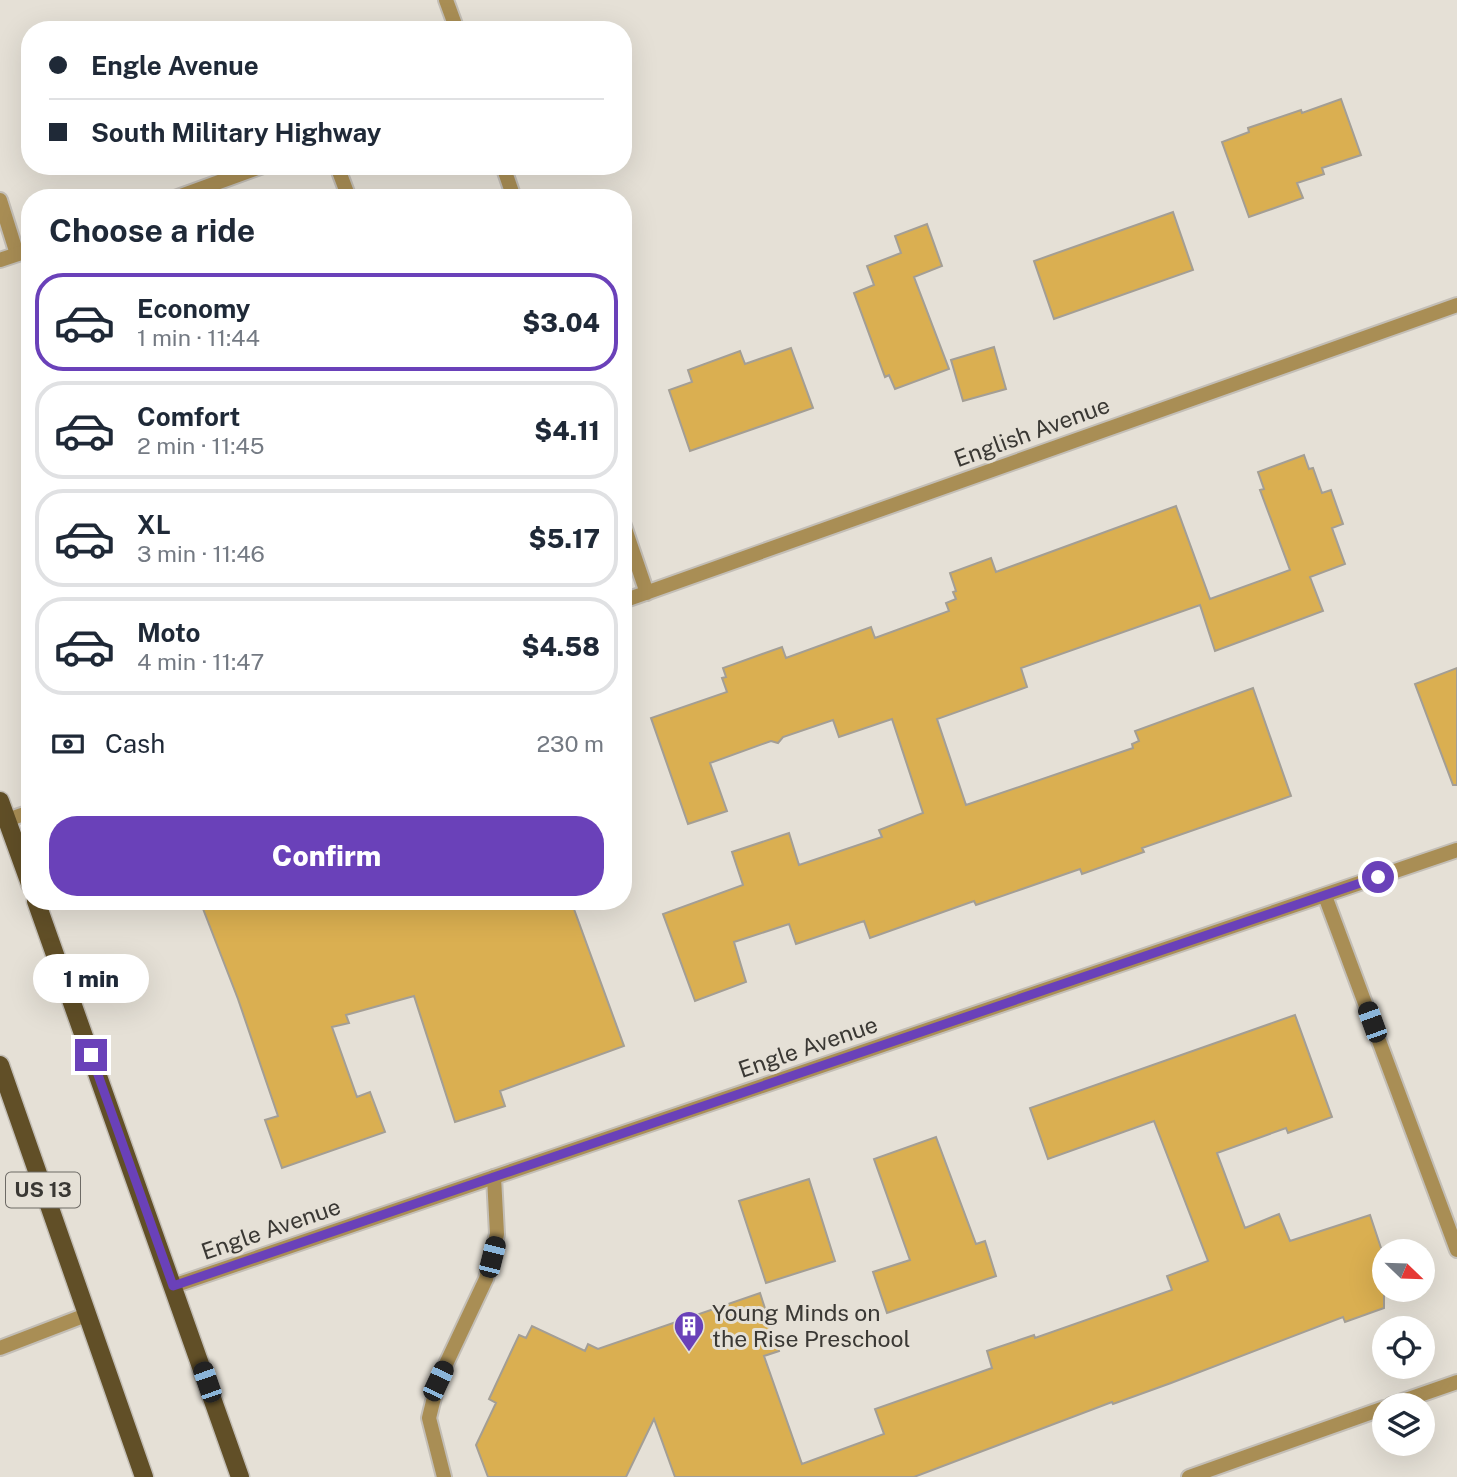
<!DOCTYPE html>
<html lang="en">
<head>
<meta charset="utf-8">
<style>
	:root { --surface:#fff; --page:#f2f2f3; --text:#1f2937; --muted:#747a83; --line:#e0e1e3; --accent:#6a41b9 }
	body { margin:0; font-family:"Public Sans",sans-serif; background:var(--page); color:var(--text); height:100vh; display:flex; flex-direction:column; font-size:26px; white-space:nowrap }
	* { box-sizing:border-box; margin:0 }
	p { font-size:23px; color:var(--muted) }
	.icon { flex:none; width:38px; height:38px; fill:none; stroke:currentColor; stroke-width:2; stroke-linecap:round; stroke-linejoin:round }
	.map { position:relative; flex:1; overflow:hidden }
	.drawer { position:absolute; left:21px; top:189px; width:611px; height:721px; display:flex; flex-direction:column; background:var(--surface); border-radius:28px; box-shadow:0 7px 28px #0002 }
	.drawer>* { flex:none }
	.guide { position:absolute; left:21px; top:21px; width:611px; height:154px; border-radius:28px; box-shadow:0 7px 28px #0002; display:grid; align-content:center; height:154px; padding:0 28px; background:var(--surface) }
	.needle { width:46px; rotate:113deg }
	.tools { position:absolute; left:1372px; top:1239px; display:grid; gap:14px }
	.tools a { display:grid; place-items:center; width:63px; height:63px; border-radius:50%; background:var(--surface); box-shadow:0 7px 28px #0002; font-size:35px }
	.end { position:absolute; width:32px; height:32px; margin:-16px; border:9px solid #6a41b9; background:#fff; box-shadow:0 0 0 4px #fff }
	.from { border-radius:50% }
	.bubble { position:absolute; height:49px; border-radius:24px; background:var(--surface); box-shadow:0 7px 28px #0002; font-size:23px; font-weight:800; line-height:49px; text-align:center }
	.car { position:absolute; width:21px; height:42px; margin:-21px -10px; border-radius:9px; box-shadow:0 0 5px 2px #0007; background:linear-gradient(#222 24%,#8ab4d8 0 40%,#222 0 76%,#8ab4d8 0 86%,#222 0) }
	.guide b { display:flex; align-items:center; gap:24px; height:66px; font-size:26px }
	.guide b+b { border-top:2px solid var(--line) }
	.guide i { width:18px; height:18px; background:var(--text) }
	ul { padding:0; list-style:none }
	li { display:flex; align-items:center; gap:21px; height:98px; margin:0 14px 10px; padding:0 14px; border:4px solid var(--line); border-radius:28px }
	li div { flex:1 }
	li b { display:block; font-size:26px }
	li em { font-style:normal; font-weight:800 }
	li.on { border-color:var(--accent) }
	li>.icon { width:63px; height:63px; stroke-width:1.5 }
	h2 { padding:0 28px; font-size:32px; line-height:84px }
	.pay { display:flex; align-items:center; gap:18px; height:77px; padding:0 28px; font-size:26px }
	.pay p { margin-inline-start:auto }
	.primary-button { display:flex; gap:14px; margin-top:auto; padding:14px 28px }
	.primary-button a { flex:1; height:80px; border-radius:28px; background:var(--accent); color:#fff; font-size:28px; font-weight:800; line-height:80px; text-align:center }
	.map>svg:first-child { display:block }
</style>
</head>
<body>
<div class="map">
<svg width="1457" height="1477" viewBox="0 0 1457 1477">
	<rect width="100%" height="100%" fill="#e5e0d6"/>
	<path fill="#daaf51" stroke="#a39e95" stroke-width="2" d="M1341 99 1361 155 1322 168 1324 174 1297 183 1303 198 1249 217 1222 142 1249 132 1248 128 1301 110 1302 113Z
		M1173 212 1193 270 1054 319 1034 261Z
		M927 224 942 266 914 277 949 369 895 389 889 375 885 377 854 293 874 285 867 266 901 253 895 236Z
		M994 347 1006 389 963 401 951 360Z
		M791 348 813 408 690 451 669 390 692 382 688 370 740 351 745 364Z
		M1304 455 1309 469 1313 468 1322 493 1331 490 1343 524 1332 528 1345 564 1310 577 1323 611 1215 651 1200 605 1021 668 1027 687 937 719 966 805 1133 748 1132 744 1139 741 1135 731 1253 688 1291 796 1142 848 1144 852 1082 874 1080 869 976 905 974 901 870 938 864 921 796 944 789 924 734 942 746 982 695 1001 663 914 743 885 732 852 789 833 799 865 882 837 879 830 923 813 892 719 839 737 833 720 783 737 778 743 771 741 710 763 727 811 688 824 651 718 727 692 722 678 726 677 723 668 782 647 786 658 871 627 875 638 949 611 946 603 956 599 953 592 956 591 950 573 991 558 996 572 1176 506 1210 599 1290 570 1260 490 1264 489 1258 472Z
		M1457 668V785H1453L1415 684Z
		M200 901H571L624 1046 500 1091 505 1106 455 1122 414 996 346 1015 349 1023 332 1027 357 1097 370 1092 385 1132 282 1168 265 1120 278 1116 238 999Z
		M1295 1015 1332 1117 1288 1133 1286 1128 1217 1153 1245 1228 1279 1214 1290 1241 1370 1215 1384 1257V1308L1345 1322 1343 1317 1171 1383 1113 1404 1112 1402 914 1477H675L654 1419 626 1477H488L476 1445 496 1403 489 1399 519 1335 526 1338 532 1326 585 1351 588 1344 598 1349 760 1293 779 1351 764 1356 802 1464 884 1434 875 1409 992 1368 987 1351 1034 1335 1035 1338 1172 1290 1167 1276 1208 1261 1154 1121 1048 1159 1030 1108Z
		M936 1137 976 1244 985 1241 996 1276 887 1313 873 1272 910 1260 874 1159Z
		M809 1179 835 1261 766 1283 739 1201Z"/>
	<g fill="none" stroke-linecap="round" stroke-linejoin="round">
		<g stroke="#c3beb6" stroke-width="18">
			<path id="service" d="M337 166 349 198
				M0 200 17 254
				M444 1477 429 1418 438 1381 486 1279 497 1234 494 1177"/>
		</g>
		<g stroke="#c3beb6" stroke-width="18">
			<path id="minor" d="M446 0 457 30
				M503 166 514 198
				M175 198 263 166
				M0 260 30 250
				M623 523 647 593
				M623 601 1457 305
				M7 820 30 812
				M1325 896 1457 1250
				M173 1286 1457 850
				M0 1348 86 1315
				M1391 1405 1457 1382
				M1189 1477 1384 1408"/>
		</g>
		<g stroke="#c3beb6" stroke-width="21">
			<path id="primary" d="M0 801 30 884
				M36 901 240 1477
				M0 1065 144 1477"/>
		</g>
		<use href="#service" stroke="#a98e55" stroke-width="14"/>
		<use href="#minor" stroke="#a98e55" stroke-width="14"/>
		<use href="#primary" stroke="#614f27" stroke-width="18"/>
	</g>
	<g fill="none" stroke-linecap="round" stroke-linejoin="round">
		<path stroke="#6a41b9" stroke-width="9" d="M91 1055 173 1286 1378 877"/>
	</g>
	<defs>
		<g id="building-pin" transform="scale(1.575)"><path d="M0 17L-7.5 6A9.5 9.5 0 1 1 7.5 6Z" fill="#6a41b9" stroke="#e5e0d6"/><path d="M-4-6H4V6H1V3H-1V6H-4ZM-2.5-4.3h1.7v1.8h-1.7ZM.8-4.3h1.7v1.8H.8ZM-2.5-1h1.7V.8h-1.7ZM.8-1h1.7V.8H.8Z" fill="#fff"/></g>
	</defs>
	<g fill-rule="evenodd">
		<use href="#building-pin" x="689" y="1326"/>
	</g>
	<g text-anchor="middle" stroke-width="6" stroke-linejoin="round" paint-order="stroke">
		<rect fill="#e5e0d6" stroke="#6d6a65" stroke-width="2" x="6" y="1172.5" width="74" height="35" rx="5"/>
		<g font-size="21" font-weight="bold" fill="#3a3834">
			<text x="43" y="1197">US 13</text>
		</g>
		<g font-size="23" fill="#3a3834" stroke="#e5e0d6">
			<text transform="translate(1032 432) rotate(-20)" y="8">English Avenue</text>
			<text transform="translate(808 1047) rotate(-19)" y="8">Engle Avenue</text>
			<text transform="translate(271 1229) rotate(-19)" y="8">Engle Avenue</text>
		</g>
		<g font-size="23" fill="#3a3834" stroke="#e5e0d6" text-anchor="start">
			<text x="712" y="1321">Young Minds on<tspan x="712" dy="26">the Rise Preschool</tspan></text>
		</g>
	</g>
</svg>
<div class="tools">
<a><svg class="needle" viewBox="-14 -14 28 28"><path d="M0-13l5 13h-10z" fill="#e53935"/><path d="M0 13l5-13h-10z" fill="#747a83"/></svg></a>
<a><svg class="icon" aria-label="locate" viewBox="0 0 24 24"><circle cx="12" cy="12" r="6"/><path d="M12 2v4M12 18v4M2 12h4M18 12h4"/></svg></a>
<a><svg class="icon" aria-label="layers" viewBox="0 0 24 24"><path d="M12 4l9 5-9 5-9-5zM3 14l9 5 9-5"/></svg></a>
</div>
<i class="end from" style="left:1378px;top:877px"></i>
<i class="end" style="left:91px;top:1055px"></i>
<div class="bubble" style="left:33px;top:954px;width:116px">1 min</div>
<i class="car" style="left:1372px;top:1022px;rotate:340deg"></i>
<i class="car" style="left:492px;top:1257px;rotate:14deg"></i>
<i class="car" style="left:438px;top:1381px;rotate:25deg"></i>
<i class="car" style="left:207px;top:1382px;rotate:341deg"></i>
<div class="guide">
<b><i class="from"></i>Engle Avenue</b>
<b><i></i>South Military Highway</b>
</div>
<section class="drawer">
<h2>Choose a ride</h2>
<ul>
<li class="on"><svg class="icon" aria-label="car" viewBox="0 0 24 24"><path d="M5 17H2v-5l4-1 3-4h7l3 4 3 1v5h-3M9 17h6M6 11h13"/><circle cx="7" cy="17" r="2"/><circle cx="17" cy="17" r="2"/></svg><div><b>Economy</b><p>1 min · 11:44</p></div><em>$3.04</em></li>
<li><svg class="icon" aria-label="car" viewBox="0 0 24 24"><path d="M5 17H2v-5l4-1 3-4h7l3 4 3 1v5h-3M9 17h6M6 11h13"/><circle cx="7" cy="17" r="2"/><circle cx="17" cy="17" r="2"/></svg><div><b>Comfort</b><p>2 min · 11:45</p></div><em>$4.11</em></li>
<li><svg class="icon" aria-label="car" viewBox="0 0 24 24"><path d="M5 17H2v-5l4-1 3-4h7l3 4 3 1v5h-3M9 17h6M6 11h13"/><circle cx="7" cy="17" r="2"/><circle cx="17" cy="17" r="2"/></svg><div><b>XL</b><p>3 min · 11:46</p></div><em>$5.17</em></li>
<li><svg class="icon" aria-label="car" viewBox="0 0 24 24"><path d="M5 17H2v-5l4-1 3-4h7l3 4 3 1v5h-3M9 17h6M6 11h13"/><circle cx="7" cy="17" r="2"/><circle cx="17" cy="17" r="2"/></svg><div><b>Moto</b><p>4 min · 11:47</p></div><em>$4.58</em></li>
</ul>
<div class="pay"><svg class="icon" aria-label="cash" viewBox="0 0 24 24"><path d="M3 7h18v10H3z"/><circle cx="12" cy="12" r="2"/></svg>Cash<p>230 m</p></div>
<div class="primary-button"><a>Confirm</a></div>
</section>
</div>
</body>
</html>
